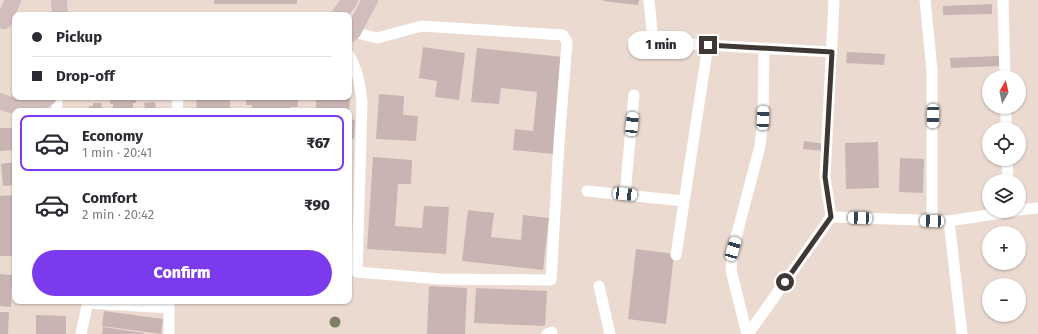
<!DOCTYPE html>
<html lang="en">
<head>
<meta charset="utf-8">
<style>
	:root { --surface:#fff; --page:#f2f2f3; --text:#2b2b33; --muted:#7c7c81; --line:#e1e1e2; --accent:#7c3aed }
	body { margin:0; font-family:"Fira Sans",sans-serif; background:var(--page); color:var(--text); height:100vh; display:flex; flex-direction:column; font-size:15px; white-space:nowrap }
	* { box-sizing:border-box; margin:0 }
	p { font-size:13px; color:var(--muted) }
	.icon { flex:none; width:22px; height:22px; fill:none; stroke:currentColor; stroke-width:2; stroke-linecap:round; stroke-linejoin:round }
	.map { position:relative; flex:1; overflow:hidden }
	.drawer { position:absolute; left:12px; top:108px; width:340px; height:196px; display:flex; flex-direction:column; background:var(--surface); border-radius:8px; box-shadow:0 1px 3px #0004 }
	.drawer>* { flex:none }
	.banner { position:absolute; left:12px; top:12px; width:340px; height:88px; border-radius:8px; box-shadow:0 1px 3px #0004; display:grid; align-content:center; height:88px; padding:0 20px; background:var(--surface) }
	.needle { width:26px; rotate:9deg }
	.controls { position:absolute; left:982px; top:70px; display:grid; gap:8px }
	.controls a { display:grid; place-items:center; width:44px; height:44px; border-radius:50%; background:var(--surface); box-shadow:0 1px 3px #0004; font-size:20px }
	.end { position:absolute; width:18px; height:18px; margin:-9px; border:5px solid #3e3733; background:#fff; box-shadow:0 0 0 2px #fff }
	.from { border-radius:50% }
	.bubble { position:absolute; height:28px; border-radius:14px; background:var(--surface); box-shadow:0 1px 3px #0004; font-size:13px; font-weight:800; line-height:28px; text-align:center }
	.car { position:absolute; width:12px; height:24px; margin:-12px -6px; border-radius:5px; box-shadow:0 0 3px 1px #0007; background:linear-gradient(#fff 24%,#345 0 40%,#fff 0 76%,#345 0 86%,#fff 0) }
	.banner b { display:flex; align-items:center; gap:14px; height:38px; font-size:15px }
	.banner b+b { border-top:1px solid var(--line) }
	.banner i { width:10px; height:10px; background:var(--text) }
	ul { padding:7px 0 0; list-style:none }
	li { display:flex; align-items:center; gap:12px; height:56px; margin:0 8px 6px; padding:0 12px; border:2px solid transparent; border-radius:8px }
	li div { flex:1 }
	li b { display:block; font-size:15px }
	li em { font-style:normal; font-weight:800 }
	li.active { border-color:var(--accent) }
	li>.icon { width:36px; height:36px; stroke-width:1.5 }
	.action { display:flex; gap:8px; margin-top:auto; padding:8px 20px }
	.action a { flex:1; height:46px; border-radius:24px; background:var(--accent); color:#fff; font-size:16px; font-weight:800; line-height:46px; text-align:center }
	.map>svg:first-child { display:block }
</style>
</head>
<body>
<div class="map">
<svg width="1038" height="334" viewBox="0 0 1038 334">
	<rect width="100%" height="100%" fill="#ebdad0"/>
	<path fill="#c8b4b3" d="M214 0H297V4H214Z
		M603 0H639L638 5 603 1Z
		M992 4V14L943 15V6Z
		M423 47 465 53 459 100 435 97 437 81 419 78Z
		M477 48 563 57 553 154 513 150 515 129 533 131 537 92 501 88 499 104 471 102Z
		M847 52 885 54 884 65 846 63Z
		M999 56 1000 66 951 68 950 58Z
		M379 94 404 96 403 115 418 116 416 141 376 139Z
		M110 97H136V103H133V111H113V104H110Z
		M197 97H230V111H196Z
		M246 97H298V107H290V111H252V105H246Z
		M316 97H350L349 111H316Z
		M155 102 156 111H139V108H145L144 103Z
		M93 103H101L102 108H107V111H90L89 106H93Z
		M349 119 355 120 354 139H349Z
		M0 128H15V150L0 151Z
		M804 141 825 144 824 151 803 149Z
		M878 142 879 188 846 189 845 143Z
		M373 157 412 160 411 184H398L395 226 422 228 424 206 449 207 446 254 367 249Z
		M900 158 924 159 923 193 899 192Z
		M15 162V185L3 186 1 164Z
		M15 195V256H0V196Z
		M468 210 494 213 491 237 521 240 523 215 549 218 543 270 462 261Z
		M636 249 674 254 666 324 628 319Z
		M0 274 12 275 11 307 0 306Z
		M429 286 467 288 465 334H427Z
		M476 288 547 291 545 326 474 323Z
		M104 311 163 319 161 334 102 326Z
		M0 312H9L8 334H0Z
		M36 315 66 316V334H36Z
		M103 327 144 333V334H102Z"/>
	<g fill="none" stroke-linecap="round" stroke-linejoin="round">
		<path stroke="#fff" stroke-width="11" d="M649 0 653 42
			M925 0 932 70V221
			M1003 0 1005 77
			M633 41 832 52
			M349 55C358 71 360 84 362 102L357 272 440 279 551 280 559 143 567 42 563 35 422 26 377 38 353 32
			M57 97V111
			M1006 107V129
			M177 111 178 97
			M1007 159 1008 181
			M587 191 684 201
			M625 195 634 95
			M1019 210 1038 208
			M831 217 825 177 834 0
			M949 221 962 334
			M676 255 708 45
			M599 286 610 334
			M88 303 169 308
			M81 334 88 301
			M169 334V302
			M547 334 552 332
			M747 334 731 270 733 249 760 146 763 118 764 48
			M748 334 831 217 949 221 1014 211"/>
		<path stroke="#d1bdbc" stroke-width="16" d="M59 0 60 15
			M339 15 350 0
			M4 21 13 0
			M349 35 353 32 370 0
			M0 101C16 109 34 108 49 97"/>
	</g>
	<circle fill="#7d8061" cx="335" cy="322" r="5.5"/>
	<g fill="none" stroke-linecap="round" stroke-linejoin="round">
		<path stroke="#3e3733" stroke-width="5" d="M708 45 832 52 825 177 831 217 785 282"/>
	</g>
</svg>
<div class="controls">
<a><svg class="needle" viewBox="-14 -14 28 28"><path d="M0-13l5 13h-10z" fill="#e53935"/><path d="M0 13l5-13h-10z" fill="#7c7c81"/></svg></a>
<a><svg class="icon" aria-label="locate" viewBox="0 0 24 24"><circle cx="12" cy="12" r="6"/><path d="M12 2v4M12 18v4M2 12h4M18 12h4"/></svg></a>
<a><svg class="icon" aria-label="layers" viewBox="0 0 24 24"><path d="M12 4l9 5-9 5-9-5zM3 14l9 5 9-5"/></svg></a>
<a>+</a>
<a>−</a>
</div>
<i class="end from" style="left:785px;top:282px"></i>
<i class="end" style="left:708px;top:45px"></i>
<div class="bubble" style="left:628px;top:31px;width:66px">1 min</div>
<i class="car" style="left:933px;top:116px;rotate:181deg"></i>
<i class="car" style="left:763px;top:118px;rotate:2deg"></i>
<i class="car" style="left:632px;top:124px;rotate:6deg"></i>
<i class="car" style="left:625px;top:194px;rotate:96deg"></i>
<i class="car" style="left:860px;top:218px;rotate:272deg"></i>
<i class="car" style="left:932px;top:221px;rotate:272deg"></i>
<i class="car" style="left:733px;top:249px;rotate:16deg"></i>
<div class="banner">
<b><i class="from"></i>Pickup</b>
<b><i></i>Drop-off</b>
</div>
<section class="drawer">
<ul>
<li class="active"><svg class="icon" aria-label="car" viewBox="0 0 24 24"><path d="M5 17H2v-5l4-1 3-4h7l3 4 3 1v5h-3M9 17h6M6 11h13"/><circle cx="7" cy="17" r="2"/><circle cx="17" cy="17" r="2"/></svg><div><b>Economy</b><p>1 min · 20:41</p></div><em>₹67</em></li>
<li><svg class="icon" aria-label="car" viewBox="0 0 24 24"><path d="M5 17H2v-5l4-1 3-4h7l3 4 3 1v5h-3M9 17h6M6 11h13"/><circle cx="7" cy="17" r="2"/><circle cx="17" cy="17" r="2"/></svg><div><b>Comfort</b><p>2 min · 20:42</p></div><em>₹90</em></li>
</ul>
<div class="action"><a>Confirm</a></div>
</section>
</div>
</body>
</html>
